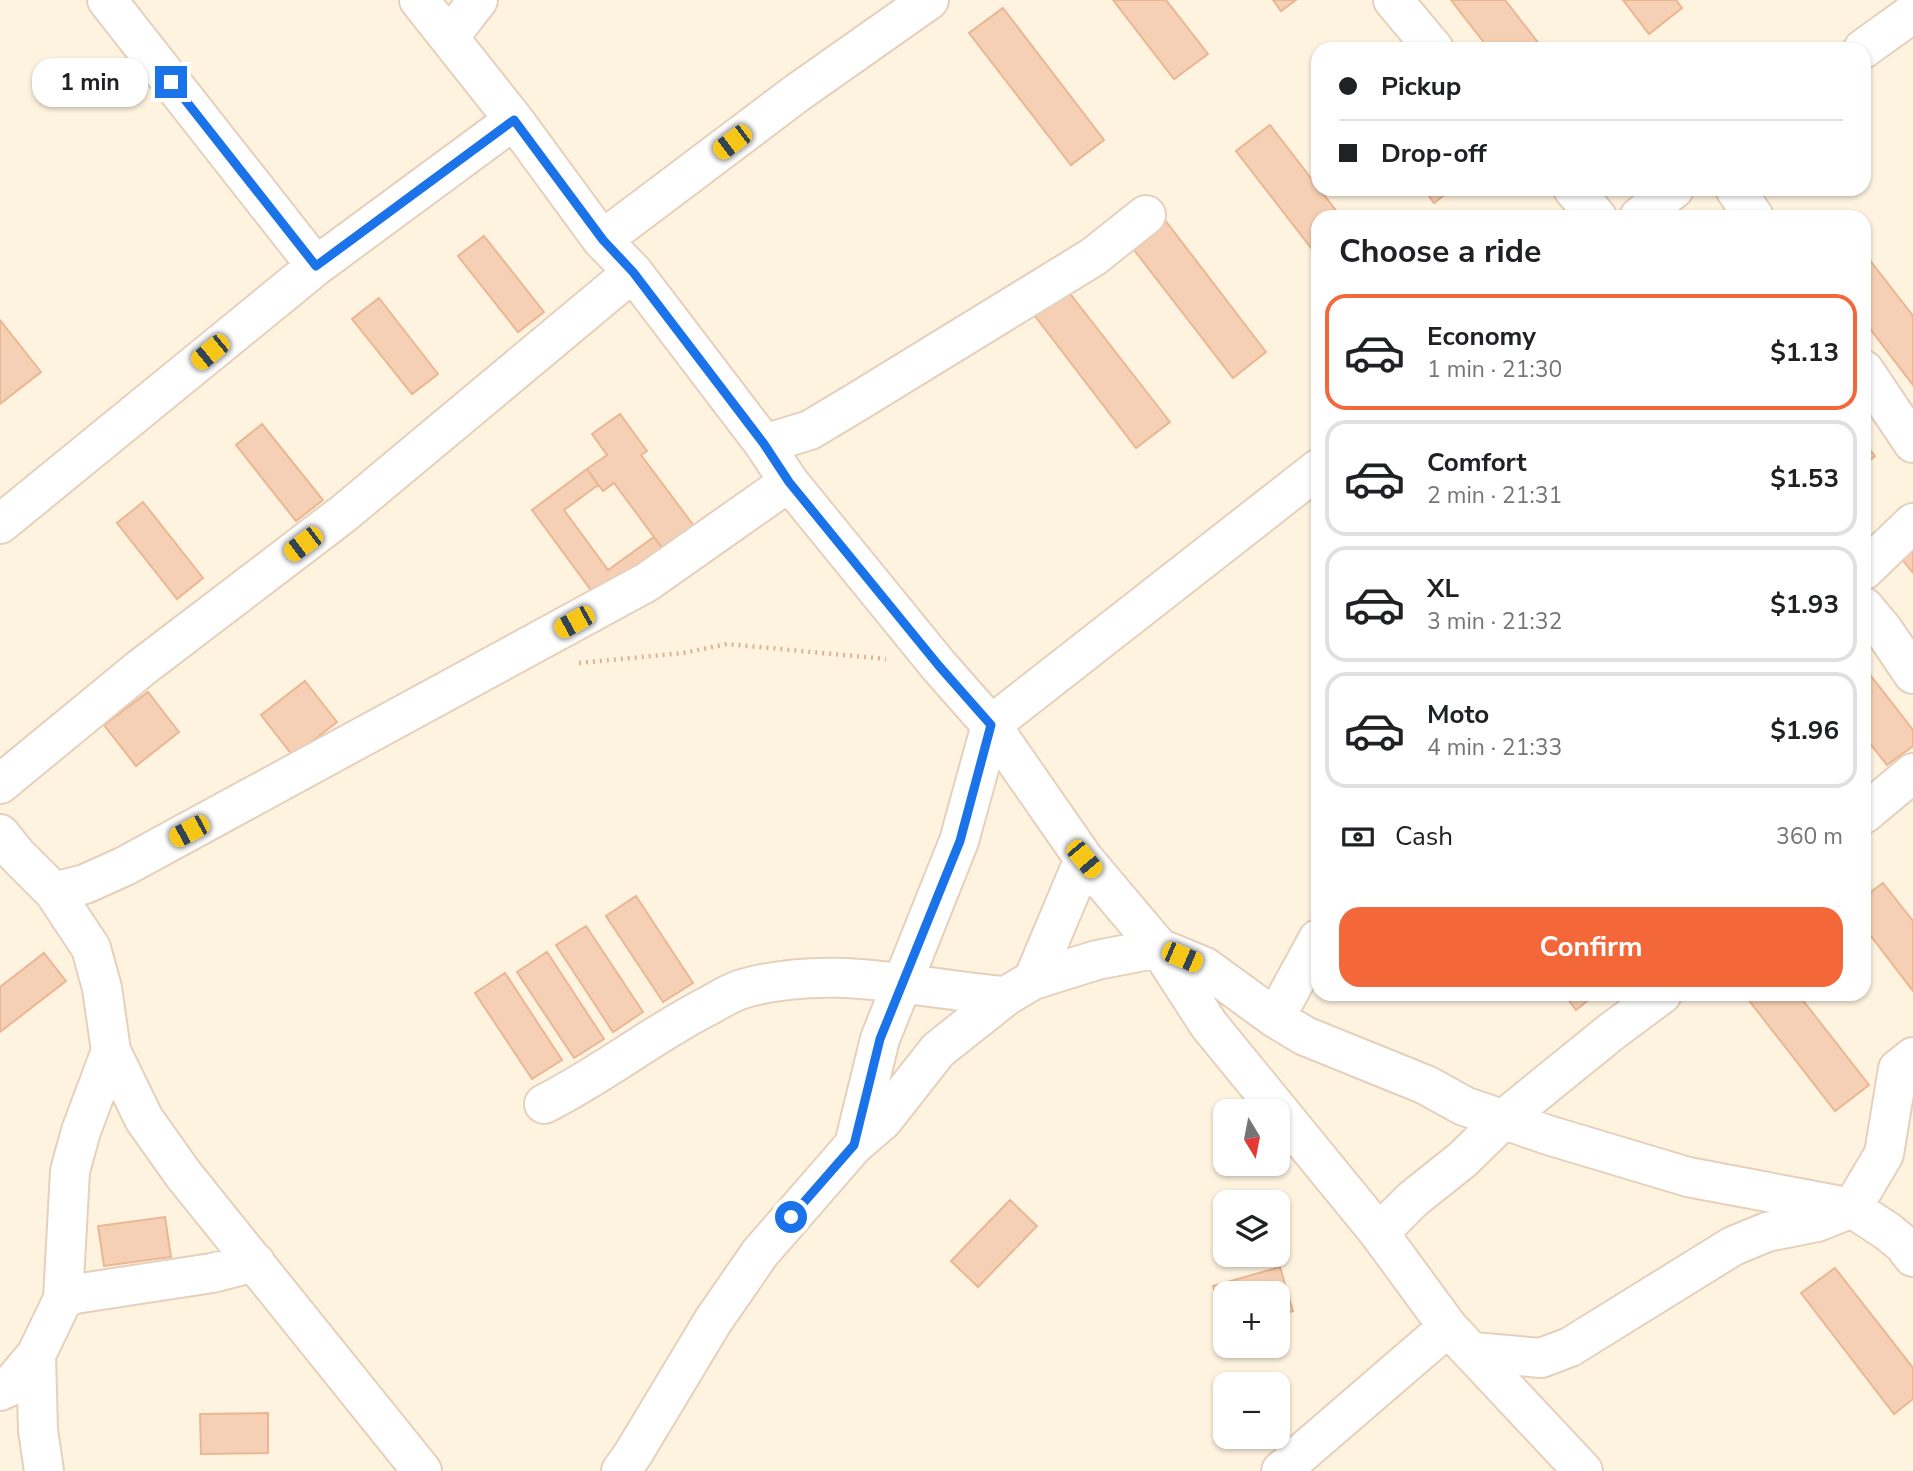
<!DOCTYPE html>
<html lang="en">
<head>
<meta charset="utf-8">
<style>
	:root { --surface:#fff; --page:#f6f6f6; --text:#202124; --muted:#757577; --line:#e0e0e0; --accent:#f36738 }
	body { margin:0; font-family:"Nunito Sans",sans-serif; background:var(--page); color:var(--text); height:100vh; display:flex; flex-direction:column; font-size:26px; white-space:nowrap }
	* { box-sizing:border-box; margin:0 }
	p { font-size:23px; color:var(--muted) }
	.icon { flex:none; width:38px; height:38px; fill:none; stroke:currentColor; stroke-width:2; stroke-linecap:round; stroke-linejoin:round }
	.map { position:relative; flex:1; overflow:hidden }
	.side { position:absolute; left:1311px; top:210px; width:560px; height:791px; display:flex; flex-direction:column; background:var(--surface); border-radius:21px; box-shadow:0 2px 5px #0004 }
	.side>* { flex:none }
	.hud { position:absolute; left:1311px; top:42px; width:560px; height:154px; border-radius:21px; box-shadow:0 2px 5px #0004; display:grid; align-content:center; height:154px; padding:0 28px; background:var(--surface) }
	.needle { width:46px; rotate:170deg }
	.buttons { position:absolute; left:1213px; top:1099px; display:grid; gap:14px }
	.buttons a { display:grid; place-items:center; width:77px; height:77px; border-radius:14px; background:var(--surface); box-shadow:0 2px 5px #0004; font-size:35px }
	.end { position:absolute; width:32px; height:32px; margin:-16px; border:9px solid #1a73e8; background:#fff; box-shadow:0 0 0 4px #fff }
	.from { border-radius:50% }
	.bubble { position:absolute; height:49px; border-radius:21px; background:var(--surface); box-shadow:0 2px 5px #0004; font-size:23px; font-weight:700; line-height:49px; text-align:center }
	.car { position:absolute; width:21px; height:42px; margin:-21px -10px; border-radius:9px; box-shadow:0 0 5px 2px #0007; background:linear-gradient(#f5c518 24%,#345 0 40%,#f5c518 0 76%,#345 0 86%,#f5c518 0) }
	.hud b { display:flex; align-items:center; gap:24px; height:66px; font-size:26px }
	.hud b+b { border-top:2px solid var(--line) }
	.hud i { width:18px; height:18px; background:var(--text) }
	ul { padding:0; list-style:none }
	li { display:flex; align-items:center; gap:21px; height:116px; margin:0 14px 10px; padding:0 14px; border:4px solid var(--line); border-radius:21px }
	li div { flex:1 }
	li b { display:block; font-size:26px }
	li em { font-style:normal; font-weight:700 }
	li.on { border-color:var(--accent) }
	li>.icon { width:63px; height:63px; stroke-width:1.5 }
	h2 { padding:0 28px; font-size:32px; line-height:84px }
	.pay { display:flex; align-items:center; gap:18px; height:77px; padding:0 28px; font-size:26px }
	.pay p { margin-inline-start:auto }
	.button { display:flex; gap:14px; margin-top:auto; padding:14px 28px }
	.button a { flex:1; height:80px; border-radius:21px; background:var(--accent); color:#fff; font-size:28px; font-weight:700; line-height:80px; text-align:center }
	.map>svg:first-child { display:block }
</style>
</head>
<body>
<div class="map">
<svg width="1913" height="1471" viewBox="0 0 1913 1471">
	<rect width="100%" height="100%" fill="#fef3df"/>
	<path fill="#f6d0b4" stroke="#eab693" stroke-width="2" d="M1113 0H1166L1208 54 1174 79Z
		M1273 0H1296L1281 11Z
		M1451 0H1505L1543 49H1489Z
		M1623 0H1676L1682 8 1649 34Z
		M1003 8 1104 140 1071 165 969 33Z
		M1270 125 1341 217H1318V257L1236 151Z
		M1424 189H1452L1434 203Z
		M1165 220 1266 352 1233 378 1131 246Z
		M484 236 544 312 518 332 458 256Z
		M1865 254 1913 316V385L1864 321Z
		M1068 291 1170 422 1136 448 1035 316Z
		M379 298 438 374 412 394 352 319Z
		M0 320 41 372 0 404Z
		M620 414 647 451 641 455 697 530 666 553 614 483 603 491 587 469 607 455 592 434Z
		M262 424 323 500 296 521 236 445Z
		M1864 442 1875 456 1864 465Z
		M587 469 598 485 564 510 608 570 654 537 666 553 599 601 532 510Z
		M143 502 203 578 177 599 117 523Z
		M1913 548V573L1901 558Z
		M1864 667 1913 730V746L1887 765 1864 736Z
		M305 681 337 722 293 756 261 715Z
		M148 692 179 732 136 766 104 725Z
		M1883 883 1913 921V991L1864 927V897Z
		M636 896 693 983 663 1002 606 916Z
		M586 926 643 1012 613 1032 556 945Z
		M547 952 604 1039 574 1058 517 972Z
		M44 953 66 981 0 1032V987Z
		M505 973 562 1060 532 1079 475 993Z
		M1564 994H1596L1576 1010Z
		M1744 994H1798L1869 1085 1835 1111Z
		M1010 1200 1037 1226 978 1287 951 1261Z
		M165 1217 171 1257 104 1266 98 1226Z
		M1280 1267 1293 1311 1278 1316V1293H1225V1327L1213 1286Z
		M1835 1268 1913 1368V1399L1894 1414 1801 1293Z
		M268 1413V1453L201 1454 200 1414Z"/>
	<g fill="none" stroke-linecap="round" stroke-linejoin="round">
		<g stroke="#e5d0bd" stroke-width="42">
			<path id="minor" d="M107 0 316 266
				M419 0 514 120 602 240 633 272 764 444 789 482 939 666 991 725 1084 859 1159 948 1209 1025 1379 1233 1448 1327 1583 1471
				M1393 0 1434 49
				M450 36 478 0
				M1863 49 1913 13
				M1573 189 1597 217
				M1735 189 1754 217
				M1639 217 1674 189
				M602 240 797 93 929 0
				M1864 370 1913 443
				M764 444 810 430 855 403 1093 257 1146 215
				M0 524 316 266 514 120
				M1864 570 1913 523
				M1864 607 1884 631 1913 674
				M0 784 141 668 343 514 633 272
				M1864 814 1913 773
				M0 834 17 855 54 892 91 948 102 988 111 1051 144 1119 183 1174 422 1471
				M54 892 85 884 125 866 647 582 789 482
				M1033 980 1084 859
				M1275 1018 1318 939
				M544 1104C600 1076 649 1037 704 1008 716 1002 729 993 742 989 833 963 916 989 1006 996
				M854 1145 880 1039 959 841 991 725 1318 469
				M1379 1233 1413 1199 1462 1160 1505 1118 1611 1032 1662 994
				M63 1299 75 1294 212 1273 255 1262
				M1473 1352 1541 1358 1570 1347 1733 1246 1767 1232 1817 1222 1852 1208 1884 1154 1898 1069 1913 1057
				M0 1391 9 1387 36 1355
				M44 1471 38 1430 36 1355 63 1299 70 1171 81 1131 111 1051
				M621 1471 633 1454 713 1321 760 1253 854 1145 883 1120 938 1050 1006 996 1033 980 1097 960 1159 948 1205 967 1275 1018 1305 1036 1426 1085 1464 1106 1548 1135 1688 1177 1852 1208 1887 1231 1903 1244 1913 1257
				M1281 1471 1448 1327"/>
		</g>
		<path stroke="#dab397" stroke-width="4.5" stroke-dasharray="2 5" stroke-linecap="butt" d="M579 663 683 653 727 644 886 659"/>
		<use href="#minor" stroke="#fff" stroke-width="38"/>
	</g>
	<g fill="none" stroke-linecap="round" stroke-linejoin="round">
		<path stroke="#1a73e8" stroke-width="9" d="M171 82 316 266 514 120 603 240 633 272 764 444 789 482 939 666 991 725 960 841 880 1039 854 1145 791 1217"/>
	</g>
</svg>
<div class="buttons">
<a><svg class="needle" viewBox="-14 -14 28 28"><path d="M0-13l5 13h-10z" fill="#e53935"/><path d="M0 13l5-13h-10z" fill="#757577"/></svg></a>
<a><svg class="icon" aria-label="layers" viewBox="0 0 24 24"><path d="M12 4l9 5-9 5-9-5zM3 14l9 5 9-5"/></svg></a>
<a>+</a>
<a>−</a>
</div>
<i class="end from" style="left:791px;top:1217px"></i>
<i class="end" style="left:171px;top:82px"></i>
<div class="bubble" style="left:32px;top:58px;width:116px">1 min</div>
<i class="car" style="left:732px;top:142px;rotate:233deg"></i>
<i class="car" style="left:210px;top:352px;rotate:231deg"></i>
<i class="car" style="left:303px;top:544px;rotate:233deg"></i>
<i class="car" style="left:574px;top:622px;rotate:241deg"></i>
<i class="car" style="left:189px;top:831px;rotate:242deg"></i>
<i class="car" style="left:1084px;top:859px;rotate:140deg"></i>
<i class="car" style="left:1182px;top:957px;rotate:113deg"></i>
<div class="hud">
<b><i class="from"></i>Pickup</b>
<b><i></i>Drop-off</b>
</div>
<section class="side">
<h2>Choose a ride</h2>
<ul>
<li class="on"><svg class="icon" aria-label="car" viewBox="0 0 24 24"><path d="M5 17H2v-5l4-1 3-4h7l3 4 3 1v5h-3M9 17h6M6 11h13"/><circle cx="7" cy="17" r="2"/><circle cx="17" cy="17" r="2"/></svg><div><b>Economy</b><p>1 min · 21:30</p></div><em>$1.13</em></li>
<li><svg class="icon" aria-label="car" viewBox="0 0 24 24"><path d="M5 17H2v-5l4-1 3-4h7l3 4 3 1v5h-3M9 17h6M6 11h13"/><circle cx="7" cy="17" r="2"/><circle cx="17" cy="17" r="2"/></svg><div><b>Comfort</b><p>2 min · 21:31</p></div><em>$1.53</em></li>
<li><svg class="icon" aria-label="car" viewBox="0 0 24 24"><path d="M5 17H2v-5l4-1 3-4h7l3 4 3 1v5h-3M9 17h6M6 11h13"/><circle cx="7" cy="17" r="2"/><circle cx="17" cy="17" r="2"/></svg><div><b>XL</b><p>3 min · 21:32</p></div><em>$1.93</em></li>
<li><svg class="icon" aria-label="car" viewBox="0 0 24 24"><path d="M5 17H2v-5l4-1 3-4h7l3 4 3 1v5h-3M9 17h6M6 11h13"/><circle cx="7" cy="17" r="2"/><circle cx="17" cy="17" r="2"/></svg><div><b>Moto</b><p>4 min · 21:33</p></div><em>$1.96</em></li>
</ul>
<div class="pay"><svg class="icon" aria-label="cash" viewBox="0 0 24 24"><path d="M3 7h18v10H3z"/><circle cx="12" cy="12" r="2"/></svg>Cash<p>360 m</p></div>
<div class="button"><a>Confirm</a></div>
</section>
</div>
</body>
</html>
